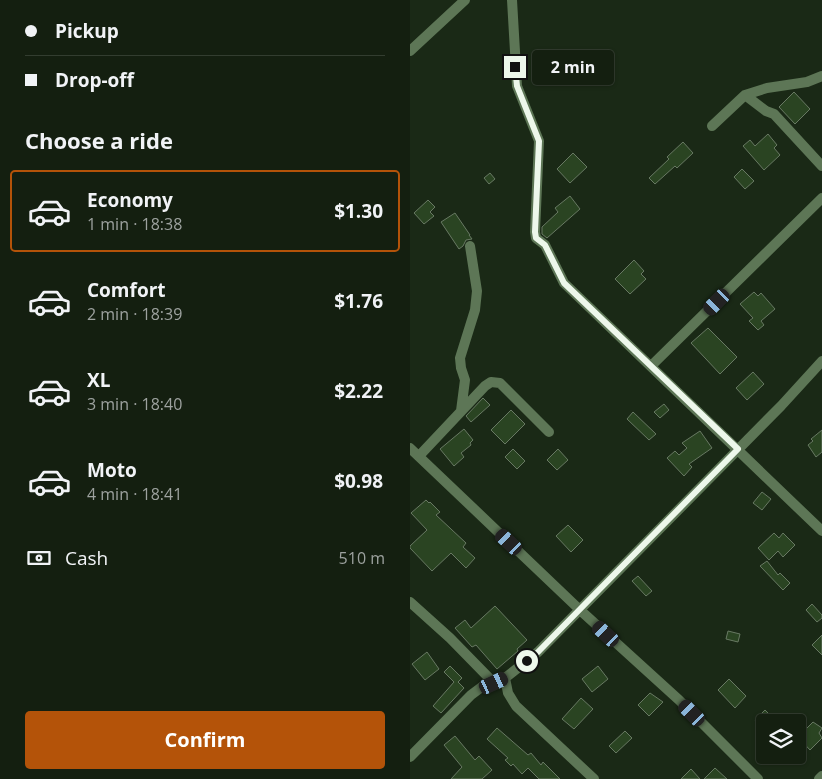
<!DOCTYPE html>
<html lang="en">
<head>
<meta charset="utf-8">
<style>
	:root { --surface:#141f10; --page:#212c1e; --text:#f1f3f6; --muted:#9da29f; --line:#333d30; --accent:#b45309 }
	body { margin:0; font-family:"Open Sans",sans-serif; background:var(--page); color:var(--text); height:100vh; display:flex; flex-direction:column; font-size:19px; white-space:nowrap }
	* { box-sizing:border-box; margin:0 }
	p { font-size:16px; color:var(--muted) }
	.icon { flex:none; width:28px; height:28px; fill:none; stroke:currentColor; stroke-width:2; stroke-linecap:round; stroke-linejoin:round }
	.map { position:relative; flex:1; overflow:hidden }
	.details { display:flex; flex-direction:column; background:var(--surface); width:410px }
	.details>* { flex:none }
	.hud { display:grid; align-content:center; height:110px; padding:0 25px; background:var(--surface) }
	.tools { position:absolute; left:346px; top:714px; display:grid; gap:10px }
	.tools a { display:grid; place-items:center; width:50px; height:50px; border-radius:5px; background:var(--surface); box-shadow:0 1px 4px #0004,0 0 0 1px var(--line); font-size:25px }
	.end { position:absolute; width:22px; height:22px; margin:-11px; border:6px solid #edf7eb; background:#111; box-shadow:0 0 0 2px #111 }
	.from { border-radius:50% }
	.bubble { position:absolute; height:35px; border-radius:5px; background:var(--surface); box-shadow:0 1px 4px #0004,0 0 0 1px var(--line); font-size:16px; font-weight:700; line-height:35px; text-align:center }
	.car { position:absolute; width:15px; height:30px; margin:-15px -8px; border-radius:6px; box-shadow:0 0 4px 1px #0007; background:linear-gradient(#222 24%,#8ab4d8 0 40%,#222 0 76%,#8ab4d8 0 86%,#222 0) }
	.hud b { display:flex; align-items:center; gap:18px; height:48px; font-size:19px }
	.hud b+b { border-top:1px solid var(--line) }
	.hud i { width:12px; height:12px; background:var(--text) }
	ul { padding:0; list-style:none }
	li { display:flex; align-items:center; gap:15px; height:82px; margin:0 10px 8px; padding:0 15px; border:2px solid transparent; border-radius:5px }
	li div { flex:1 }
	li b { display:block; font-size:19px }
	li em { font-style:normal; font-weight:700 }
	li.active { border-color:var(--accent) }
	li>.icon { width:45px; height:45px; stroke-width:1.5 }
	h2 { padding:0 25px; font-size:22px; line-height:60px }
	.pay { display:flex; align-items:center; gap:12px; height:55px; padding:0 25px; font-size:19px }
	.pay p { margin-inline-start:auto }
	.cta { display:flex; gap:10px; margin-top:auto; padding:10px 25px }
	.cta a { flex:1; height:58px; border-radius:5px; background:var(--accent); color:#fff; font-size:20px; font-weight:700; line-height:58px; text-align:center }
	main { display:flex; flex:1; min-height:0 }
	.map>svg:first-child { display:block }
</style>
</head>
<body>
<main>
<section class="details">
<div class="hud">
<b><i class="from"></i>Pickup</b>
<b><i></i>Drop-off</b>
</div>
<h2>Choose a ride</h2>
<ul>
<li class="active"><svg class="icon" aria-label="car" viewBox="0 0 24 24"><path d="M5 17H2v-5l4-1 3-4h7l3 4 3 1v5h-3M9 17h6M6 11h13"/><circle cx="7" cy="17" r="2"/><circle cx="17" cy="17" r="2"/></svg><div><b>Economy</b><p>1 min · 18:38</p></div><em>$1.30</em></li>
<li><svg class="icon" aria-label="car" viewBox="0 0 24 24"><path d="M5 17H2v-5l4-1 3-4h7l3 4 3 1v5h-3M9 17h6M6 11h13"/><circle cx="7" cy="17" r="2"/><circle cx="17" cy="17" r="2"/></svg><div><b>Comfort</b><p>2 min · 18:39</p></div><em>$1.76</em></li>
<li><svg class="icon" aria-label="car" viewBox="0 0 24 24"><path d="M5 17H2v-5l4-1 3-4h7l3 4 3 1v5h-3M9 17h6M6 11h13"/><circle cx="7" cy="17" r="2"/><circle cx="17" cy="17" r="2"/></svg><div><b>XL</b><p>3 min · 18:40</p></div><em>$2.22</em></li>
<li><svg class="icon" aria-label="car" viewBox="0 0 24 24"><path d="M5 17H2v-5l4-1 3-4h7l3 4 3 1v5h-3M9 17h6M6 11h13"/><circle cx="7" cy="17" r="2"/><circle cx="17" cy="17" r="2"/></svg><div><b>Moto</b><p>4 min · 18:41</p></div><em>$0.98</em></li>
</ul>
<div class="pay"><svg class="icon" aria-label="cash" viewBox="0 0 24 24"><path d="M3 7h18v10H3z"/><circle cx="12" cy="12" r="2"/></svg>Cash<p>510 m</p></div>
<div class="cta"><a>Confirm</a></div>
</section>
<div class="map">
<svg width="412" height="779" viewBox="0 0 412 779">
	<rect width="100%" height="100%" fill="#1a2916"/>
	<path fill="#2a4422" stroke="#687963" d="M384 92 400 109 385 124 369 107Z
		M358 134 367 145 364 148 370 155 354 170 333 146 340 140 345 146Z
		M273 142 283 153 267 168 265 166 245 184 239 178 259 159 257 157Z
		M163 153 177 167 160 183 147 169Z
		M332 169 344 181 335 189 324 177Z
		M80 173 85 179 79 184 74 178Z
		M160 196 170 209 137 238 132 234V227L148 212 145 208Z
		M18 200 25 207 20 212 24 216 14 224 4 213Z
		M45 213 60 235H59L62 239 56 240 53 246 49 249 31 222Z
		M224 260 234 271 231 274 236 279 220 294 205 279Z
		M344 292 348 296 351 293 365 309 351 321 354 325 348 330 339 321 343 318 330 304Z
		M298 328 327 357 310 374 281 343Z
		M343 372 354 384 337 400 326 388Z
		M73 398 80 405 61 422 56 416Z
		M254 404 259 410 250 418 244 412Z
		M101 410 115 424 95 444 81 430Z
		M223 412 246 434 239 440 217 419Z
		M54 429 63 440 60 443 61 445 51 453 54 457 44 466 30 449Z
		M412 430V452L406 457 398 445 403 441 401 439Z
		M290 431 302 448 279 464 282 467 274 476 257 458 265 451 269 455 277 448 272 443Z
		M103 449 115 461 107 469 95 457Z
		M148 449 158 460 147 470 137 460Z
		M352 492 361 499 352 510 343 503Z
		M16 500 19 503 20 502 30 512 26 515 56 543 53 547 65 558 56 568 41 553 22 571 0 548V546L17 530 1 513Z
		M158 525 173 540 161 552 146 536Z
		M364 533 369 538 373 533 385 545 373 557 368 551 359 560 348 548Z
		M357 561 368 575 370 573 380 583 373 590 350 566Z
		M228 576 242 591 236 596 222 581Z
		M402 604 412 615V618L407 622 396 610Z
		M85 606 117 640 107 649 108 651 87 669 66 645 62 647 45 628 55 620 61 628Z
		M318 631 330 634 328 642 316 639Z
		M412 635V655L402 645Z
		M17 652 29 669 15 680 2 664Z
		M40 666 52 678 48 682 54 688 31 713 23 706 44 682 34 672Z
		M188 666 198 679 182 692 172 679Z
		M319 679 336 696 325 708 308 690Z
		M240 693 253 702 239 716 228 705Z
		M171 698 183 709 164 729 152 719Z
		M355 710 363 718 358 722H355L352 728 345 720Z
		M403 722 412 728 409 733 412 738 400 750 388 737Z
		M87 728 118 755 121 753 131 765 133 762 150 779H129L118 768 112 774 103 764 101 766 95 760 98 758 77 739Z
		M215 731 222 738 206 753 199 746Z
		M45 736 65 760 69 756 82 770 72 779H41L52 767 34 745Z
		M305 768 317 779H294Z
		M281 769 290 779H271Z"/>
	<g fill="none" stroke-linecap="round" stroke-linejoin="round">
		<path stroke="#5d7656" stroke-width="10" d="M102 0 107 86 129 141 125 232 126 238 135 245 154 283 412 531
			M0 51 55 0
			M335 95 356 111 364 114 412 166
			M302 126 335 95 357 88 397 82 412 76
			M241 366 412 198
			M51 411 55 380 51 368 50 358 65 310 67 291 60 246
			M0 448 170 610 269 700 348 779
			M9 456 75 386 81 382 90 383 139 432
			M0 602 40 638 84 683
			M95 678 98 693 106 706 184 779
			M0 757 61 695 73 686 95 678 128 652 371 406 412 361
			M409 779 412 776"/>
	</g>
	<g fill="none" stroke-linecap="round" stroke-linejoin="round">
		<path stroke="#edf7eb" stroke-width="6" d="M105 67 107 86 129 141 125 232 126 238 135 245 154 283 328 449 178 601 128 652 117 661"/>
	</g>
</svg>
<div class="tools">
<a><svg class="icon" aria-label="layers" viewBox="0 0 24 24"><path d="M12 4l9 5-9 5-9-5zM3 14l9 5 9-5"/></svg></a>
</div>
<i class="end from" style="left:117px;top:661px"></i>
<i class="end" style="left:105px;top:67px"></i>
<div class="bubble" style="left:122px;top:50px;width:82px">2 min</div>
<i class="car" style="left:307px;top:302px;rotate:225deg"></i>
<i class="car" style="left:99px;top:542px;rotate:313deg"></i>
<i class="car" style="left:196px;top:634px;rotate:313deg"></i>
<i class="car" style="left:84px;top:683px;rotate:65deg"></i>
<i class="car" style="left:282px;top:713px;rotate:315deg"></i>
</div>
</main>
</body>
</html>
